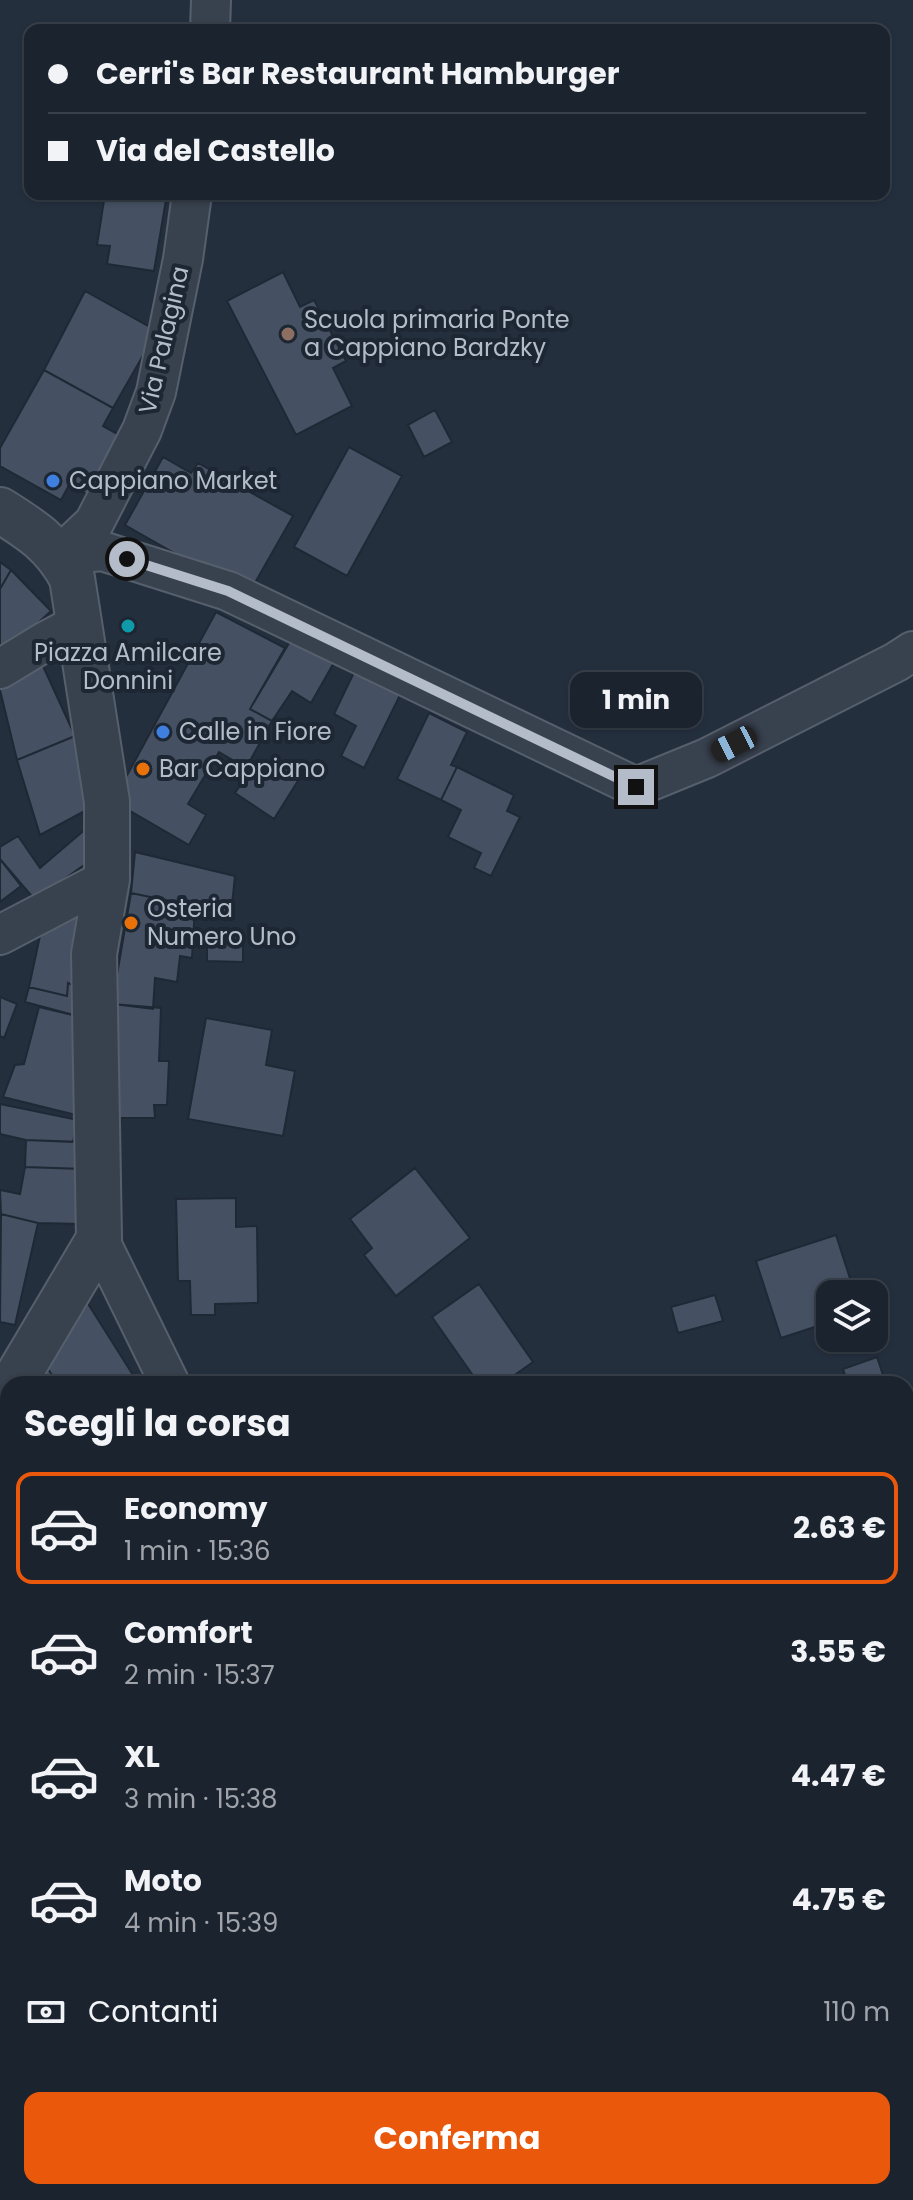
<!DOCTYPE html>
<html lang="it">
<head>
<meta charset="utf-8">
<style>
	:root { --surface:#1b232e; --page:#282f3a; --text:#f1f3f6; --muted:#a0a4aa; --line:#39404a; --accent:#ea580c }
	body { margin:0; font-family:Poppins,sans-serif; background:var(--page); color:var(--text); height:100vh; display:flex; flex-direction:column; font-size:30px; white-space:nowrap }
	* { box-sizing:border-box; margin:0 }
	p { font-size:26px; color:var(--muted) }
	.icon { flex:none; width:44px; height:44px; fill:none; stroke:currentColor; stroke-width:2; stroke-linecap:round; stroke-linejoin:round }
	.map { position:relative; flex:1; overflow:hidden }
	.side { position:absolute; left:0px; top:1376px; width:914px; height:824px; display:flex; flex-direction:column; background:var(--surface); border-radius:24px 24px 0 0; box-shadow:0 2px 6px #0004,0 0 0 2px var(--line) }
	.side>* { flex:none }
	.top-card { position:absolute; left:24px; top:24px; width:866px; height:176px; border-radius:16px; box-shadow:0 2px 6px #0004,0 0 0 2px var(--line); display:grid; align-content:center; height:176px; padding:0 24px; background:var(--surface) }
	.tools { position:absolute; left:816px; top:1280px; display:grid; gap:16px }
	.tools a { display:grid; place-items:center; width:72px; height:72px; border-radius:16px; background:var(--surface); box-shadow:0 2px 6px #0004,0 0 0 2px var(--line); font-size:40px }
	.end { position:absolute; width:36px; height:36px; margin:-18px; border:10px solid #b4bcc9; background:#111; box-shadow:0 0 0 4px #111 }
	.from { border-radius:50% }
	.bubble { position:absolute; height:56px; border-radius:16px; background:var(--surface); box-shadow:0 2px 6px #0004,0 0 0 2px var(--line); font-size:26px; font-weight:700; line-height:56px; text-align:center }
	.car { position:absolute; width:24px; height:48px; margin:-24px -12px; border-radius:10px; box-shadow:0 0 6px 2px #0007; background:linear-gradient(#222 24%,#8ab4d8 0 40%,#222 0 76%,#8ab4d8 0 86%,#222 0) }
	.top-card b { display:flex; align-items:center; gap:28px; height:76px; font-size:30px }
	.top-card b+b { border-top:2px solid var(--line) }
	.top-card i { width:20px; height:20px; background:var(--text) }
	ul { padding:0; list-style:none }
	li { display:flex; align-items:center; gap:24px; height:112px; margin:0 16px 12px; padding:0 8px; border:4px solid transparent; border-radius:16px }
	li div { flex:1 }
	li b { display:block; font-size:30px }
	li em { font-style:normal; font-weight:700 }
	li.active { border-color:var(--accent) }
	li>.icon { width:72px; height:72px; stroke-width:1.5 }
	h2 { padding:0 24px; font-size:36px; line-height:96px }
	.pay { display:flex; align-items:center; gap:20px; height:88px; padding:0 24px; font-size:30px }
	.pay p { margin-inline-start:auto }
	.cta { display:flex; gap:16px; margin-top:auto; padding:16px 24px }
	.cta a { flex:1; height:92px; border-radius:16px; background:var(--accent); color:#fff; font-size:32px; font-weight:700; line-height:92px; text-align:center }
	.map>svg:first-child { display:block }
</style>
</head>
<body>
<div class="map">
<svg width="913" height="2200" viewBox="0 0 913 2200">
	<rect width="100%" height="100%" fill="#242f3e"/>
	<path fill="#455162" stroke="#1f2835" stroke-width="2" d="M105 194H167L154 271 107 264 110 246 97 245Z
		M283 272 300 307 314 300 346 361 333 368 352 406 296 435 227 301Z
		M85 291 157 331 113 408 44 370Z
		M44 370 113 408 103 426 123 437 90 496 69 485 61 500 0 466V448Z
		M435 410 452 442 424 457 408 425Z
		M349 447 402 476 347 576 294 547Z
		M163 457 191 473 198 463 293 516 248 595 125 525Z
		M0 562 11 570 0 589Z
		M11 570 51 611 0 658V589Z
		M216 612 285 648 250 709 272 721 246 768 219 752 188 804 206 815 189 845 113 801Z
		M298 628 340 652 311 703 292 691 272 721 250 709Z
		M37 653 75 736 17 760 0 690 12 669Z
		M359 662 405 685 364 768 341 756 356 726 334 714Z
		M429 713 467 732 451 765 457 767 441 800 397 779Z
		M75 736 96 805 40 835 17 760Z
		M278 760 301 776 274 819 235 793 254 765 269 775Z
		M457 767 514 795 507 811 520 817 491 876 474 868 481 853 448 837 461 810 441 800Z
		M95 821 98 855 35 900 0 859V847L18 836 40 868Z
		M135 852 235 876 231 914 131 893Z
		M0 859 21 886 0 902Z
		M131 893 195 906 192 958 180 956 177 982 155 978 153 1009 112 1004Z
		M95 910 87 991 68 983 67 996 29 987 43 922Z
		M207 935H243V962L207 961Z
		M68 983 87 991 85 1018 25 1002 29 987 67 996Z
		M0 997 17 1004 4 1038 0 1036Z
		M112 1004 161 1008 159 1061H169L167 1105H154L155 1118H113Z
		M39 1007 85 1018 76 1115 3 1097 15 1065 24 1064Z
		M206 1018 272 1030 266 1065 295 1071 283 1136 188 1119Z
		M0 1104 78 1120 73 1142 26 1140 0 1134Z
		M26 1140 84 1142 83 1169 25 1167Z
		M25 1167 83 1169 82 1224 38 1223 1 1214 0 1190 20 1194Z
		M415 1168 470 1238 396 1296 364 1255 372 1248 350 1219Z
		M236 1198V1227L257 1226 258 1303 215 1304V1315H191L190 1281H178L176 1199Z
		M1 1214 38 1223 15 1325 0 1322Z
		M836 1235 855 1294H830V1322L781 1338 756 1261Z
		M479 1284 533 1362 502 1384H479L432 1317Z
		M715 1295 723 1321 678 1333 671 1307Z
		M85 1299 133 1375 122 1384H58L48 1369Z
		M877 1357 886 1384H848L843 1369Z
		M48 1369 58 1384H40Z
		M133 1375 141 1384H122Z"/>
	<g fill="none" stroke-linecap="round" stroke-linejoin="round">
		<g stroke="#565f6c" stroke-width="42">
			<path id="minor" d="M210 30 211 0
				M60 555 102 551 228 591 636 787 707 758 896 662 913 651
				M60 555 94 523 142 430 156 392 183 259 192 194
				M0 669 46 641 80 623
				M0 935 107 879
				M99 1239 170 1384
				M906 1458 913 1459"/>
		</g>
		<g stroke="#565f6c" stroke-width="48">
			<path id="tertiary" d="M0 510C32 530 54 544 72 578L107 802V879L94 954 99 1239 13 1384
				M906 1715H913
				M0 2106 8 2099"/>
		</g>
		<use href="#minor" stroke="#38414e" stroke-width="38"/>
		<use href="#tertiary" stroke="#38414e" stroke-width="44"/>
	</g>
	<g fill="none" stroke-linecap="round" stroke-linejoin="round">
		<path stroke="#b4bcc9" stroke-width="10" d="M127 559 228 591 636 787"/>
	</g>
	<circle fill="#8d6e63" stroke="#1d2633" stroke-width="3" cx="288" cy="334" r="8"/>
	<g fill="#3f7fe0" stroke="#1d2633" stroke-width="3">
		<circle cx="53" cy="481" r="8"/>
		<circle cx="163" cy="732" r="8"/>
	</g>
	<circle fill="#0f9aa8" stroke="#1d2633" stroke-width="3" cx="128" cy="626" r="8"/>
	<g fill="#e8710a" stroke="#1d2633" stroke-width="3">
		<circle cx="143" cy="769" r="8"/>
		<circle cx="131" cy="923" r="8"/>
	</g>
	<g text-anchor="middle" stroke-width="8" stroke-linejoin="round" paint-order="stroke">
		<g font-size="24" fill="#b4bcc9" stroke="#1d2633" text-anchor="start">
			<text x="304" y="328">Scuola primaria Ponte<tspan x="304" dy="28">a Cappiano Bardzky</tspan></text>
			<text x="69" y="489">Cappiano Market</text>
			<text x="128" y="661" text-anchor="middle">Piazza Amilcare<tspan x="128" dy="28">Donnini</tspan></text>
			<text x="179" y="740">Calle in Fiore</text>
			<text x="159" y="777">Bar Cappiano</text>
			<text x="147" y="917">Osteria<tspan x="147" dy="28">Numero Uno</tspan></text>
		</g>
		<g font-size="24" fill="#b4bcc9" stroke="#1d2633">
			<text transform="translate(164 340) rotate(-77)" y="8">Via Palagina</text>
		</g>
	</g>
</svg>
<div class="tools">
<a><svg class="icon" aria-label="layers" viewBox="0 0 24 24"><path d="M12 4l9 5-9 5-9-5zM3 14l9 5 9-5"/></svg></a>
</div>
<i class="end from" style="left:127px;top:559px"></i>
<i class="end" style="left:636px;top:787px"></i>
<div class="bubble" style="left:570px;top:672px;width:132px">1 min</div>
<i class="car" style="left:734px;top:744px;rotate:243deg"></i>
<div class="top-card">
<b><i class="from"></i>Cerri's Bar Restaurant Hamburger</b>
<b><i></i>Via del Castello</b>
</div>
<section class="side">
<h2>Scegli la corsa</h2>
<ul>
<li class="active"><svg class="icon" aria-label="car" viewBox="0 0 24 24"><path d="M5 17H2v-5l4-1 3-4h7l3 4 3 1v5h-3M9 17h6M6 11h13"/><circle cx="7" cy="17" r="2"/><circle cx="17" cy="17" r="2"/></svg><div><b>Economy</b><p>1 min · 15:36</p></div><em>2.63 €</em></li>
<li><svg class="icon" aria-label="car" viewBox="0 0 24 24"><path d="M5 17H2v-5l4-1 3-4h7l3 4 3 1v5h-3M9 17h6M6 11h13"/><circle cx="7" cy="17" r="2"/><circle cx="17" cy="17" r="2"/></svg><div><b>Comfort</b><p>2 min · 15:37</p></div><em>3.55 €</em></li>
<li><svg class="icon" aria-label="car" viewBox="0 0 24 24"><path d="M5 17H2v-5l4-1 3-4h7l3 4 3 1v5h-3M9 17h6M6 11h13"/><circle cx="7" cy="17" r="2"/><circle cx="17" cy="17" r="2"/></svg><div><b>XL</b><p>3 min · 15:38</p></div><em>4.47 €</em></li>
<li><svg class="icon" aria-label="car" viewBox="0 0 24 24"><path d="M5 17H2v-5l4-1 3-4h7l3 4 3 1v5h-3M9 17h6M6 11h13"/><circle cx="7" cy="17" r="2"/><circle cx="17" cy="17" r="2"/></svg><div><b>Moto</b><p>4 min · 15:39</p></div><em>4.75 €</em></li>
</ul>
<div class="pay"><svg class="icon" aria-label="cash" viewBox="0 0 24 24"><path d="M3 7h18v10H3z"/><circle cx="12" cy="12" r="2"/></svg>Contanti<p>110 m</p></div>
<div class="cta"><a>Conferma</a></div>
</section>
</div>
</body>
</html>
